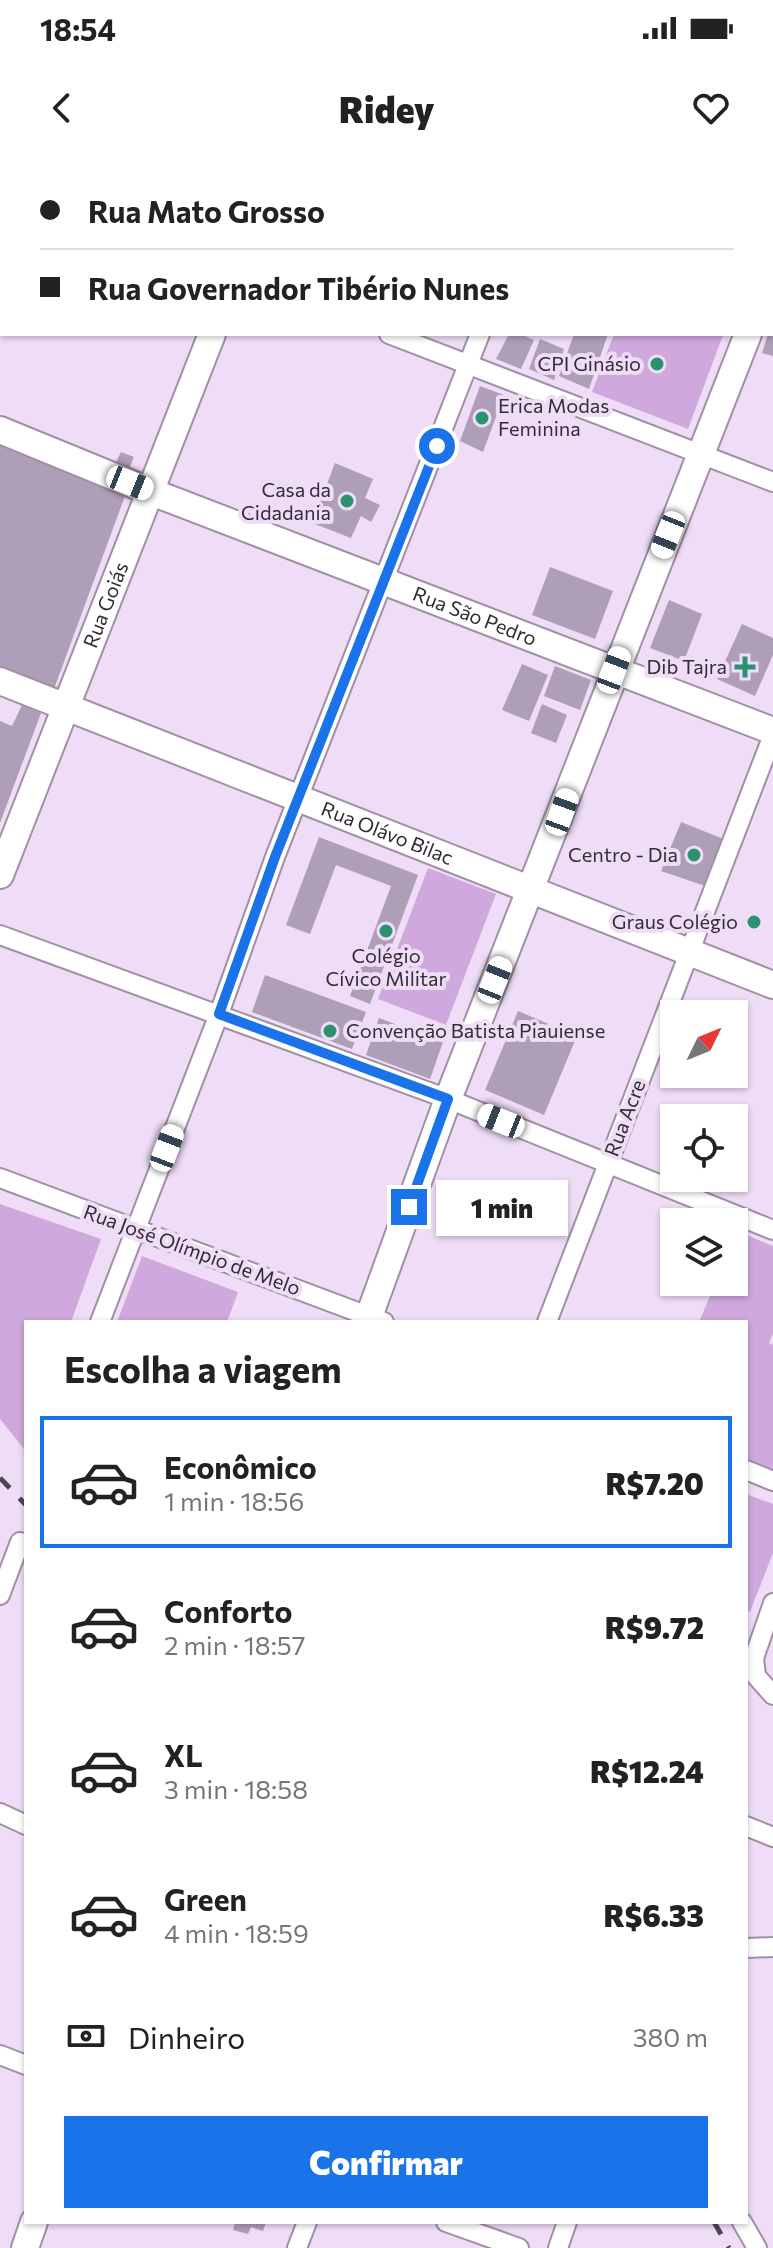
<!DOCTYPE html>
<html lang="pt">
<head>
<meta charset="utf-8">
<style>
	:root { --surface:#fff; --page:#f6f6f6; --text:#222; --muted:#767676; --line:#e0e0e0; --accent:#1a73e8 }
	body { margin:0; font-family:Commissioner,sans-serif; background:var(--page); color:var(--text); height:100vh; display:flex; flex-direction:column; font-size:30px; white-space:nowrap }
	* { box-sizing:border-box; margin:0 }
	p { font-size:26px; color:var(--muted) }
	.icon { flex:none; width:44px; height:44px; fill:none; stroke:currentColor; stroke-width:2; stroke-linecap:round; stroke-linejoin:round }
	.map { position:relative; flex:1; overflow:hidden }
	.sheet { position:absolute; left:24px; top:1160px; width:724px; height:904px; display:flex; flex-direction:column; background:var(--surface); border-radius:0px; box-shadow:0 2px 6px #0004 }
	.sheet>* { flex:none }
	.hud { position:absolute; left:0px; top:0px; width:774px; height:176px; box-shadow:0 2px 6px #0004; display:grid; align-content:center; height:176px; padding:0 40px; background:var(--surface) }
	.needle { width:52px; rotate:47deg }
	.fabs { position:absolute; left:660px; top:840px; display:grid; gap:16px }
	.fabs a { display:grid; place-items:center; width:88px; height:88px; border-radius:0px; background:var(--surface); box-shadow:0 2px 6px #0004; font-size:40px }
	.end { position:absolute; width:36px; height:36px; margin:-18px; border:10px solid #1a73e8; background:#fff; box-shadow:0 0 0 4px #fff }
	.from { border-radius:50% }
	.bubble { position:absolute; height:56px; border-radius:0px; background:var(--surface); box-shadow:0 2px 6px #0004; font-size:26px; font-weight:800; line-height:56px; text-align:center }
	.car { position:absolute; width:24px; height:48px; margin:-24px -12px; border-radius:10px; box-shadow:0 0 6px 2px #0007; background:linear-gradient(#fff 24%,#345 0 40%,#fff 0 76%,#345 0 86%,#fff 0) }
	.hud b { display:flex; align-items:center; gap:28px; height:76px; font-size:30px }
	.hud b+b { border-top:2px solid var(--line) }
	.hud i { width:20px; height:20px; background:var(--text) }
	ul { padding:0; list-style:none }
	li { display:flex; align-items:center; gap:24px; height:132px; margin:0 16px 12px; padding:0 24px; border:4px solid transparent; border-radius:0px }
	li div { flex:1 }
	li b { display:block; font-size:30px }
	li em { font-style:normal; font-weight:800 }
	li.active { border-color:var(--accent) }
	li>.icon { width:72px; height:72px; stroke-width:1.5 }
	h2 { padding:0 40px; font-size:36px; line-height:96px }
	.pay { display:flex; align-items:center; gap:20px; height:88px; padding:0 40px; font-size:30px }
	.pay p { margin-inline-start:auto }
	.action { display:flex; gap:16px; margin-top:auto; padding:16px 40px }
	.action a { flex:1; height:92px; border-radius:0px; background:var(--accent); color:#fff; font-size:32px; font-weight:800; line-height:92px; text-align:center }
	.status { display:flex; justify-content:space-between; align-items:center; height:56px; padding:0 40px; background:var(--surface); direction:ltr }
	.status svg { height:22px; fill:currentColor }
	header { display:flex; justify-content:space-between; align-items:center; height:104px; padding:0 40px; background:var(--surface); font-size:36px; font-weight:800 }
	.map>svg:first-child { display:block }
</style>
</head>
<body>
<div class="status"><b>18:54</b><svg viewBox="0 0 49 12"><path d="M0 12V9h3v3zM5 12V6h3v6zM10 12V3h3v9zM15 12V0h3v12zM26 1h20v11H26zM47 4h2v5h-2z"/></svg></div>
<header><svg class="icon" aria-label="back" viewBox="0 0 24 24"><path d="M15 5l-7 7 7 7"/></svg>Ridey<svg class="icon" aria-label="heart" viewBox="0 0 24 24"><path d="M12 20l-8-8c-3-5 5-10 8-4 3-6 11-1 8 4z"/></svg></header>
<div class="map">
<svg width="773" height="2088" viewBox="0 0 773 2088">
	<rect width="100%" height="100%" fill="#efddf7"/>
	<path fill="#cfa8de" d="M614 174 723 175 688 269 592 232Z
		M428 708 496 734 446 865 378 839Z
		M0 1044 101 1079 71 1162H26L24 1289 0 1259Z
		M737 1071 773 1086V1174L769 1183 773 1185V1314L746 1302V1162H699L716 1122H734V1079Z
		M142 1096 238 1132 227 1162H117Z
		M746 1334 773 1344V1393L750 1452 746 1451Z"/>
	<path fill="#af9eb7" d="M509 174H521L534 180 521 209 496 199Z
		M574 174H608L589 229 559 216Z
		M768 174H773V196L762 193Z
		M540 179 564 189 554 220 529 209Z
		M480 226 504 235 483 292 460 281Z
		M0 286 125 336 54 529 0 507Z
		M121 292 134 297 129 309 116 302Z
		M335 303 373 319 365 338 380 345 371 362 361 356 351 378 312 363Z
		M550 407 613 431 595 479 532 455Z
		M669 440 702 454 684 501 650 488Z
		M742 464 773 478V495L755 536 717 519Z
		M522 504 548 515 529 561 502 550Z
		M555 506 591 520 580 550 544 536Z
		M542 544 567 555 556 583 531 573Z
		M22 545 41 553 0 663V561L12 566Z
		M681 662 726 680 708 727 661 711Z
		M319 677 418 715 370 844 350 836 391 726 336 705 310 774 286 765Z
		M265 815 366 852 352 889 252 852Z
		M518 851 577 876 544 955 485 930Z
		M379 858 443 882 430 919 366 895Z
		M235 2062H266L263 2071 251 2067 248 2074 233 2070Z"/>
	<g fill="none" stroke-linecap="round" stroke-linejoin="round">
		<g stroke="#a18fa8" stroke-width="22">
			<path id="street" d="M598 0 603 2
				M11 2 12 0
				M545 2 546 0
				M0 31 2 25
				M772 67 773 68
				M389 174 773 322
				M0 775 448 939 773 1070
				M0 1018 384 1162
				M100 1162 219 854 275 697 480 174
				M547 1162 773 575
				M746 1310 773 1321
				M0 1435 20 1382
				M773 1443 754 1498 756 1516 773 1535
				M0 1653 26 1665
				M746 1666 773 1677
				M746 1788 773 1787
				M0 1895 26 1905
				M446 2062 519 2088
				M742 2062 757 2088
				M297 2088 307 2062
				M558 2088 567 2062"/>
		</g>
		<g stroke="#a18fa8" stroke-width="30">
			<g id="secondary">
				<path d="M280 2 281 0"/>
				<path d="M772 114 773 112"/>
				<path id="s1" d="M0 270 149 331 773 571"/>
				<path id="s2" d="M0 521 773 825"/>
				<path id="s3" d="M0 715 212 174"/>
				<path d="M367 1162 448 939 748 174"/>
				<path d="M25 2088 34 2062"/>
			</g>
		</g>
		<use href="#street" stroke="#fff" stroke-width="18"/>
		<use href="#secondary" stroke="#fff" stroke-width="26"/>
		<path stroke="#4d4551" stroke-width="5" stroke-dasharray="14 14" stroke-linecap="butt" d="M0 1318 26 1345
			M714 2062 729 2088"/>
	</g>
	<g fill="none" stroke-linecap="round" stroke-linejoin="round">
		<path stroke="#1a73e8" stroke-width="10" d="M409 1047 448 939 219 854 275 697 437 286"/>
	</g>
	<g fill="#2b9270" stroke="#efddf7" stroke-width="3">
		<circle cx="657" cy="204" r="8"/>
		<circle cx="482" cy="258" r="8"/>
		<circle cx="347" cy="341" r="8"/>
		<path d="M741 495h8v8h8v8h-8v8h-8v-8h-8v-8h8z"/>
		<circle cx="694" cy="695" r="8"/>
		<circle cx="754" cy="762" r="8"/>
		<circle cx="386" cy="771" r="8"/>
		<circle cx="330" cy="871" r="8"/>
	</g>
	<g text-anchor="middle" stroke-width="8" stroke-linejoin="round" paint-order="stroke">
		<g font-size="20" fill="#332c36" stroke="#efddf7" text-anchor="end">
			<text x="641" y="211">CPI Ginásio</text>
			<text x="498" y="253" text-anchor="start">Erica Modas<tspan x="498" dy="23">Feminina</tspan></text>
			<text x="331" y="337">Casa da<tspan x="331" dy="23">Cidadania</tspan></text>
			<text x="727" y="514">Dib Tajra</text>
			<text x="678" y="702">Centro - Dia</text>
			<text x="738" y="769">Graus Colégio</text>
			<text x="386" y="803" text-anchor="middle">Colégio<tspan x="386" dy="23">Cívico Militar</tspan></text>
			<text x="346" y="878" text-anchor="start">Convenção Batista Piauiense</text>
		</g>
		<g font-size="20" fill="#332c36" stroke="#efddf7">
			<text dy="7" stroke="none"><textPath href="#s3" startOffset="290">Rua Goiás</textPath></text>
			<text dy="7" stroke="none"><textPath href="#s1" startOffset="510">Rua São Pedro</textPath></text>
			<text dy="7" stroke="none"><textPath href="#s2" startOffset="416">Rua Olávo Bilac</textPath></text>
			<text transform="translate(625 958) rotate(-69)" y="7">Rua Acre</text>
			<text transform="translate(192 1090) rotate(20)" y="7">Rua José Olímpio de Melo</text>
		</g>
	</g>
</svg>
<div class="fabs">
<a><svg class="needle" viewBox="-14 -14 28 28"><path d="M0-13l5 13h-10z" fill="#e53935"/><path d="M0 13l5-13h-10z" fill="#767676"/></svg></a>
<a><svg class="icon" aria-label="locate" viewBox="0 0 24 24"><circle cx="12" cy="12" r="6"/><path d="M12 2v4M12 18v4M2 12h4M18 12h4"/></svg></a>
<a><svg class="icon" aria-label="layers" viewBox="0 0 24 24"><path d="M12 4l9 5-9 5-9-5zM3 14l9 5 9-5"/></svg></a>
</div>
<i class="end from" style="left:437px;top:286px"></i>
<i class="end" style="left:409px;top:1047px"></i>
<div class="bubble" style="left:436px;top:1020px;width:132px">1 min</div>
<i class="car" style="left:130px;top:323px;rotate:112deg"></i>
<i class="car" style="left:668px;top:375px;rotate:202deg"></i>
<i class="car" style="left:614px;top:510px;rotate:21deg"></i>
<i class="car" style="left:562px;top:652px;rotate:20deg"></i>
<i class="car" style="left:495px;top:820px;rotate:22deg"></i>
<i class="car" style="left:501px;top:961px;rotate:292deg"></i>
<i class="car" style="left:167px;top:988px;rotate:21deg"></i>
<div class="hud">
<b><i class="from"></i>Rua Mato Grosso</b>
<b><i></i>Rua Governador Tibério Nunes</b>
</div>
<section class="sheet">
<h2>Escolha a viagem</h2>
<ul>
<li class="active"><svg class="icon" aria-label="car" viewBox="0 0 24 24"><path d="M5 17H2v-5l4-1 3-4h7l3 4 3 1v5h-3M9 17h6M6 11h13"/><circle cx="7" cy="17" r="2"/><circle cx="17" cy="17" r="2"/></svg><div><b>Econômico</b><p>1 min · 18:56</p></div><em>R$7.20</em></li>
<li><svg class="icon" aria-label="car" viewBox="0 0 24 24"><path d="M5 17H2v-5l4-1 3-4h7l3 4 3 1v5h-3M9 17h6M6 11h13"/><circle cx="7" cy="17" r="2"/><circle cx="17" cy="17" r="2"/></svg><div><b>Conforto</b><p>2 min · 18:57</p></div><em>R$9.72</em></li>
<li><svg class="icon" aria-label="car" viewBox="0 0 24 24"><path d="M5 17H2v-5l4-1 3-4h7l3 4 3 1v5h-3M9 17h6M6 11h13"/><circle cx="7" cy="17" r="2"/><circle cx="17" cy="17" r="2"/></svg><div><b>XL</b><p>3 min · 18:58</p></div><em>R$12.24</em></li>
<li><svg class="icon" aria-label="car" viewBox="0 0 24 24"><path d="M5 17H2v-5l4-1 3-4h7l3 4 3 1v5h-3M9 17h6M6 11h13"/><circle cx="7" cy="17" r="2"/><circle cx="17" cy="17" r="2"/></svg><div><b>Green</b><p>4 min · 18:59</p></div><em>R$6.33</em></li>
</ul>
<div class="pay"><svg class="icon" aria-label="cash" viewBox="0 0 24 24"><path d="M3 7h18v10H3z"/><circle cx="12" cy="12" r="2"/></svg>Dinheiro<p>380 m</p></div>
<div class="action"><a>Confirmar</a></div>
</section>
</div>
</body>
</html>
